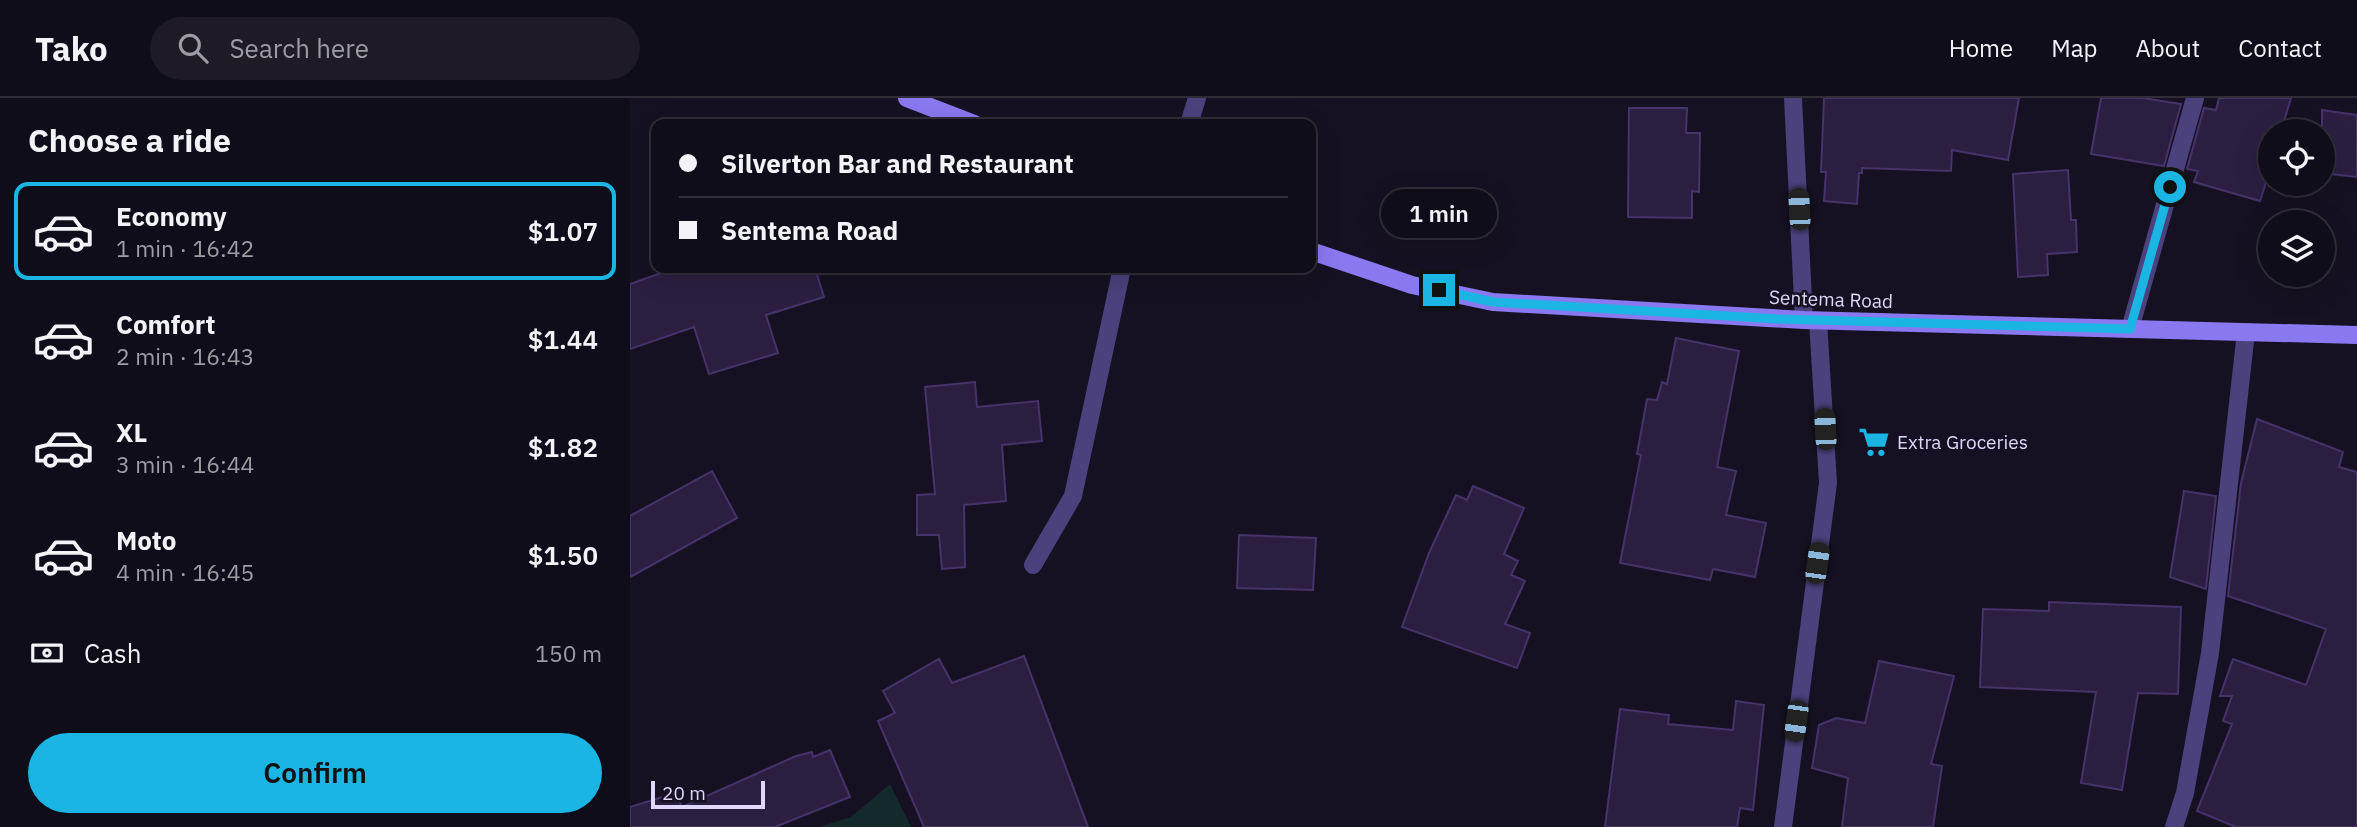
<!DOCTYPE html>
<html lang="en">
<head>
<meta charset="utf-8">
<style>
	:root { --surface:#100d1a; --page:#1e1b27; --text:#f1f3f6; --muted:#9c9ca2; --line:#302d39; --accent:#1ab5e3 }
	body { margin:0; font-family:"IBM Plex Sans",sans-serif; background:var(--page); color:var(--text); height:100vh; display:flex; flex-direction:column; font-size:26px; white-space:nowrap }
	* { box-sizing:border-box; margin:0 }
	p { font-size:23px; color:var(--muted) }
	.icon { flex:none; width:38px; height:38px; fill:none; stroke:currentColor; stroke-width:2; stroke-linecap:round; stroke-linejoin:round }
	.map { position:relative; flex:1; overflow:hidden }
	.panel { display:flex; flex-direction:column; background:var(--surface); width:630px }
	.panel>* { flex:none }
	.top-card { position:absolute; left:21px; top:21px; width:665px; height:154px; border-radius:14px; box-shadow:0 7px 28px #0002,0 0 0 2px var(--line); display:grid; align-content:center; height:154px; padding:0 28px; background:var(--surface) }
	.controls { position:absolute; left:1628px; top:21px; display:grid; gap:14px }
	.controls a { display:grid; place-items:center; width:77px; height:77px; border-radius:50%; background:var(--surface); box-shadow:0 7px 28px #0002,0 0 0 2px var(--line); font-size:35px }
	.scale { position:absolute; left:21px; bottom:18px; width:114px; box-sizing:border-box; padding-left:7px; border:4px solid #dfd6fa; border-top:0; font-size:19px; line-height:24px; white-space:nowrap; color:#dfd6fa; -webkit-text-stroke:5px #161122; paint-order:stroke }
	.end { position:absolute; width:32px; height:32px; margin:-16px; border:9px solid #1ab5e3; background:#111; box-shadow:0 0 0 4px #111 }
	.from { border-radius:50% }
	.bubble { position:absolute; height:49px; border-radius:24px; background:var(--surface); box-shadow:0 7px 28px #0002,0 0 0 2px var(--line); font-size:23px; font-weight:600; line-height:49px; text-align:center }
	.car { position:absolute; width:21px; height:42px; margin:-21px -10px; border-radius:9px; box-shadow:0 0 5px 2px #0007; background:linear-gradient(#222 24%,#8ab4d8 0 40%,#222 0 76%,#8ab4d8 0 86%,#222 0) }
	.top-card b { display:flex; align-items:center; gap:24px; height:66px; font-size:26px }
	.top-card b+b { border-top:2px solid var(--line) }
	.top-card i { width:18px; height:18px; background:var(--text) }
	ul { padding:0; list-style:none }
	li { display:flex; align-items:center; gap:21px; height:98px; margin:0 14px 10px; padding:0 14px; border:4px solid transparent; border-radius:14px }
	li div { flex:1 }
	li b { display:block; font-size:26px }
	li em { font-style:normal; font-weight:600 }
	li.on { border-color:var(--accent) }
	li>.icon { width:63px; height:63px; stroke-width:1.5 }
	h2 { padding:0 28px; font-size:32px; line-height:84px }
	.pay { display:flex; align-items:center; gap:18px; height:77px; padding:0 28px; font-size:26px }
	.pay p { margin-inline-start:auto }
	.action { display:flex; gap:14px; margin-top:auto; padding:14px 28px }
	.action a { flex:1; height:80px; border-radius:42px; background:var(--accent); color:#111; font-size:28px; font-weight:600; line-height:80px; text-align:center }
	header { display:flex; align-items:center; gap:42px; box-sizing:border-box; height:98px; padding:0 35px; background:var(--surface); border-bottom:2px solid var(--line) }
	header strong { font-size:33px }
	nav { display:flex; gap:38px; margin-inline-start:auto; font-size:24px }
	.search { width:490px; height:63px; background:var(--page); display:flex; align-items:center; gap:18px; box-sizing:border-box; padding:0 24px; border-radius:38px; color:var(--muted); font-size:26px }
	main { display:flex; flex:1; min-height:0 }
	.map>svg:first-child { display:block }
</style>
</head>
<body>
<header>
<strong>Tako</strong>
<div class="search"><svg class="icon" aria-label="search" viewBox="0 0 24 24"><circle cx="10" cy="10" r="6"/><path d="M15 15l6 6"/></svg>Search here</div>
<nav><a>Home</a><a>Map</a><a>About</a><a>Contact</a></nav>
</header>
<main>
<section class="panel">
<h2>Choose a ride</h2>
<ul>
<li class="on"><svg class="icon" aria-label="car" viewBox="0 0 24 24"><path d="M5 17H2v-5l4-1 3-4h7l3 4 3 1v5h-3M9 17h6M6 11h13"/><circle cx="7" cy="17" r="2"/><circle cx="17" cy="17" r="2"/></svg><div><b>Economy</b><p>1 min · 16:42</p></div><em>$1.07</em></li>
<li><svg class="icon" aria-label="car" viewBox="0 0 24 24"><path d="M5 17H2v-5l4-1 3-4h7l3 4 3 1v5h-3M9 17h6M6 11h13"/><circle cx="7" cy="17" r="2"/><circle cx="17" cy="17" r="2"/></svg><div><b>Comfort</b><p>2 min · 16:43</p></div><em>$1.44</em></li>
<li><svg class="icon" aria-label="car" viewBox="0 0 24 24"><path d="M5 17H2v-5l4-1 3-4h7l3 4 3 1v5h-3M9 17h6M6 11h13"/><circle cx="7" cy="17" r="2"/><circle cx="17" cy="17" r="2"/></svg><div><b>XL</b><p>3 min · 16:44</p></div><em>$1.82</em></li>
<li><svg class="icon" aria-label="car" viewBox="0 0 24 24"><path d="M5 17H2v-5l4-1 3-4h7l3 4 3 1v5h-3M9 17h6M6 11h13"/><circle cx="7" cy="17" r="2"/><circle cx="17" cy="17" r="2"/></svg><div><b>Moto</b><p>4 min · 16:45</p></div><em>$1.50</em></li>
</ul>
<div class="pay"><svg class="icon" aria-label="cash" viewBox="0 0 24 24"><path d="M3 7h18v10H3z"/><circle cx="12" cy="12" r="2"/></svg>Cash<p>150 m</p></div>
<div class="action"><a>Confirm</a></div>
</section>
<div class="map">
<svg width="1727" height="729" viewBox="0 0 1727 729">
	<rect width="100%" height="100%" fill="#161122"/>
	<path fill="#14292b" d="M260 686 281 729H189L221 719Z"/>
	<path fill="#2a1f41" stroke="#45336a" stroke-width="2" d="M1194 0H1389L1378 62 1322 52 1321 73 1232 70V75H1229L1227 106 1194 103 1196 74H1191Z
		M1471 0H1513L1551 6 1534 68 1461 56Z
		M1589 0H1661L1651 33H1640V72L1630 103 1564 84 1568 73 1557 71 1574 10 1586 12Z
		M999 10H1057L1056 35H1070L1069 94 1062 93V120L998 119Z
		M1692 12 1727 17V79L1692 75Z
		M1438 72 1441 122H1446L1447 154 1417 156 1418 177 1388 179 1383 76Z
		M45 170H185L194 199 136 217 148 255 79 276 64 229 0 251V186Z
		M1046 240 1109 253 1087 369 1106 373 1096 417 1136 425 1125 479 1083 471 1080 482 990 465 1011 357 1007 356 1017 301 1027 302 1032 284 1037 286Z
		M345 284 347 309 408 303 412 343 372 347 376 403 334 407 335 469 312 471 309 437H287V397L305 396 295 289Z
		M1627 321 1713 354 1709 369 1727 374V729H1606L1567 713 1602 626 1593 623 1602 598H1590L1603 561 1676 587 1696 531 1598 498 1611 385Z
		M82 373 107 420 0 479V418Z
		M843 388 894 410 874 456 888 463 881 477 895 483 875 526 900 535 887 570 772 529 799 455 826 397 837 402Z
		M1554 393 1586 398 1576 491 1540 479Z
		M609 437 686 440 683 492 607 490Z
		M1419 504 1551 509 1548 596 1508 595 1492 692 1451 685 1466 594 1350 589 1353 511 1419 513Z
		M394 558 458 729H294L248 623 265 615 253 593 309 561 322 585Z
		M1249 563 1324 578 1301 666 1312 668 1303 729H1212L1218 680 1182 670 1189 627 1206 620 1235 625Z
		M1106 603 1134 607 1123 712 1110 710 1107 729H975L990 611 1039 617 1038 626 1103 632Z
		M200 652 220 699 145 729H0V709L45 695 52 709 166 658 182 654 183 659Z"/>
	<g fill="none" stroke-linecap="round" stroke-linejoin="round">
		<path stroke="#4b417c" stroke-width="18" d="M1163 0 1174 222
			M559 26 567 0
			M1500 231 1565 0
			M403 467 443 398 492 170
			M1153 729 1198 385 1188 223
			M1544 729 1555 695 1580 555 1616 234"/>
		<path stroke="#8a78f0" stroke-width="18" d="M277 0 344 26
			M681 153 782 187 863 204 1174 222 1727 237"/>
	</g>
	<g fill="none" stroke-linecap="round" stroke-linejoin="round">
		<path stroke="#1ab5e3" stroke-width="9" d="M809 192 863 204 1148 221 1500 231 1540 89"/>
	</g>
	<defs>
		<g id="supermarket-bare" transform="scale(2.415)"><path d="M-6-5.5h2.5l.6 2H6L4.5 2H-2.5L-4.4-4H-6ZM-1.5 3.2a1.3 1.3 0 1 0 .1 0ZM3 3.2a1.3 1.3 0 1 0 .1 0Z" fill="#1ab5e3" stroke="#161122" stroke-width="2.5" paint-order="stroke"/></g>
	</defs>
	<g fill-rule="evenodd">
		<use href="#supermarket-bare" x="1244" y="344"/>
	</g>
	<g text-anchor="middle" stroke-width="5" stroke-linejoin="round" paint-order="stroke">
		<g font-size="19" fill="#dfd6fa" stroke="#161122">
			<text transform="translate(1201 201) rotate(2)" y="7">Sentema Road</text>
		</g>
		<g font-size="19" fill="#dfd6fa" stroke="#161122" text-anchor="start">
			<text x="1267" y="351">Extra Groceries</text>
		</g>
	</g>
</svg>
<div class="controls">
<a><svg class="icon" aria-label="locate" viewBox="0 0 24 24"><circle cx="12" cy="12" r="6"/><path d="M12 2v4M12 18v4M2 12h4M18 12h4"/></svg></a>
<a><svg class="icon" aria-label="layers" viewBox="0 0 24 24"><path d="M12 4l9 5-9 5-9-5zM3 14l9 5 9-5"/></svg></a>
</div>
<div class="scale">20 m</div>
<i class="end from" style="left:1540px;top:89px"></i>
<i class="end" style="left:809px;top:192px"></i>
<div class="bubble" style="left:751px;top:91px;width:116px">1 min</div>
<i class="car" style="left:1169px;top:111px;rotate:357deg"></i>
<i class="car" style="left:1195px;top:331px;rotate:357deg"></i>
<i class="car" style="left:1187px;top:465px;rotate:8deg"></i>
<i class="car" style="left:1166px;top:623px;rotate:188deg"></i>
<div class="top-card">
<b><i class="from"></i>Silverton Bar and Restaurant</b>
<b><i></i>Sentema Road</b>
</div>
</div>
</main>
</body>
</html>
